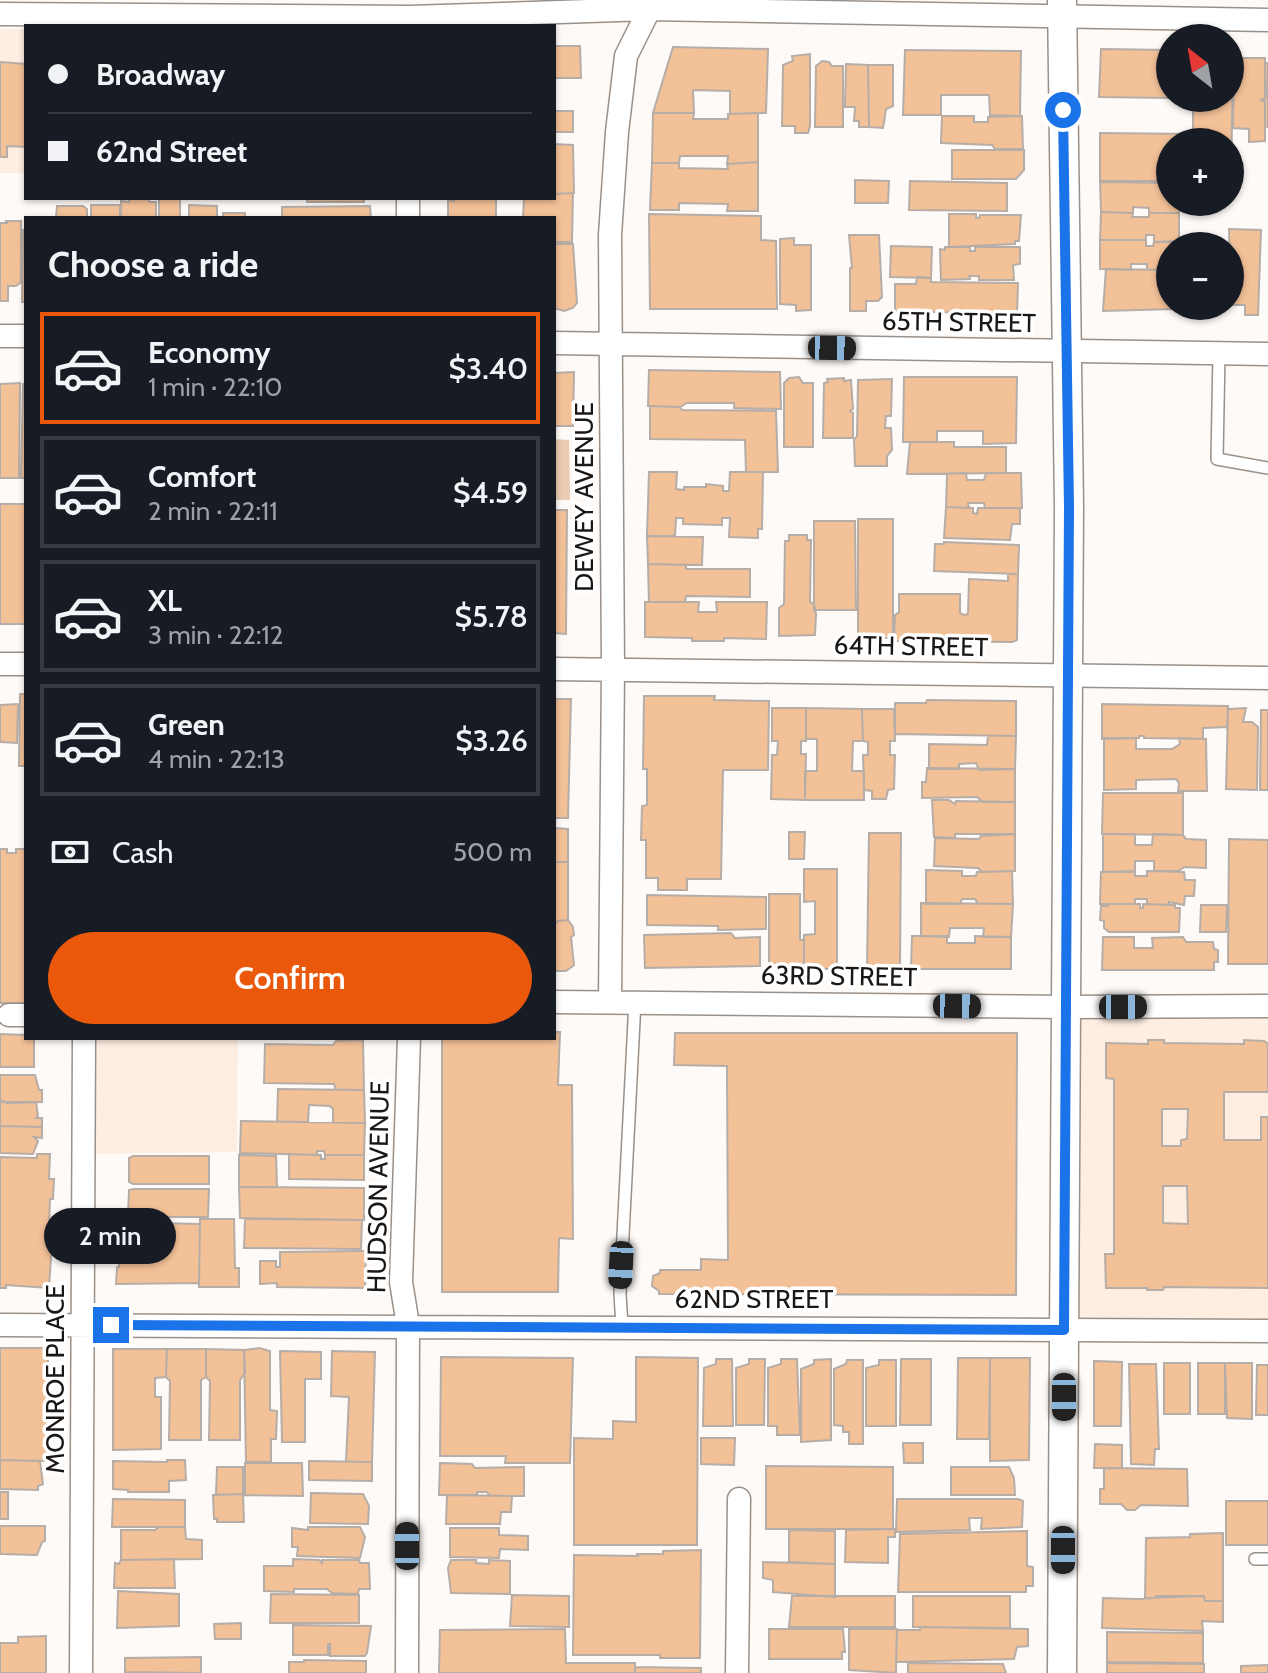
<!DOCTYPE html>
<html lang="en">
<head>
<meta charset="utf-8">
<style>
	:root { --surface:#171b24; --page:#20242c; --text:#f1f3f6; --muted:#9ea1a6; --line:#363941; --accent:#ea580c }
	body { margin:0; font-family:Cabin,sans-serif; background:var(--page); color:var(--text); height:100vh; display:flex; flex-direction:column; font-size:30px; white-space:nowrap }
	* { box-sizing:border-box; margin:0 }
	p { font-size:26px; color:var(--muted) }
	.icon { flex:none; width:44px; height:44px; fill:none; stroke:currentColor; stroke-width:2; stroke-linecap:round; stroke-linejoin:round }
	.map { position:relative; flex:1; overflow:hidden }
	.drawer { position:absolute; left:24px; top:216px; width:532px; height:824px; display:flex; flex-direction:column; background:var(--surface); border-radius:0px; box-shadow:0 2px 6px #0004 }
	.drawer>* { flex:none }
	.top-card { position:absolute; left:24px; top:24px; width:532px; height:176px; border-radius:0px; box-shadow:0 2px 6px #0004; display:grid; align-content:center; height:176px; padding:0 24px; background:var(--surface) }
	.needle { width:52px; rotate:329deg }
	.controls { position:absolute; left:1156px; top:24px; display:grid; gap:16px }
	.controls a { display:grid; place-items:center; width:88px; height:88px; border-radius:50%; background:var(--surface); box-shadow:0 2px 6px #0004; font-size:40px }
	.end { position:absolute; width:36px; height:36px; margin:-18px; border:10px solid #1a73e8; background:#fff; box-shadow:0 0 0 4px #fff }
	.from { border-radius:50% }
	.bubble { position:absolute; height:56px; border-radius:28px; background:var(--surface); box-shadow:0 2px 6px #0004; font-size:26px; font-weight:600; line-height:56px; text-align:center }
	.car { position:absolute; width:24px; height:48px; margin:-24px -12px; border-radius:10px; box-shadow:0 0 6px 2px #0007; background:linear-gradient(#222 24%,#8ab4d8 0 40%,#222 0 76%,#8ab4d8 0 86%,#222 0) }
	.top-card b { display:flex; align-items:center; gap:28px; height:76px; font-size:30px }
	.top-card b+b { border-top:2px solid var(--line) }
	.top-card i { width:20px; height:20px; background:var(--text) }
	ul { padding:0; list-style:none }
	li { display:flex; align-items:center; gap:24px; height:112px; margin:0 16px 12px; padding:0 8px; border:4px solid var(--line); border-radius:0px }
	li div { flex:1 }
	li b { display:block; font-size:30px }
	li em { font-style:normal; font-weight:600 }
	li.selected { border-color:var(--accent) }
	li>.icon { width:72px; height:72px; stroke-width:1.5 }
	h2 { padding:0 24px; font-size:36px; line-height:96px }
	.pay { display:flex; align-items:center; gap:20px; height:88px; padding:0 24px; font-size:30px }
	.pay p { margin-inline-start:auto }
	.primary-button { display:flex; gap:16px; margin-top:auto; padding:16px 24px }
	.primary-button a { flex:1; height:92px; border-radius:48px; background:var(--accent); color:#fff; font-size:32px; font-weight:600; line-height:92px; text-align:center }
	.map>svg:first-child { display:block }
</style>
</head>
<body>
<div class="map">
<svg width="1268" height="1673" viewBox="0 0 1268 1673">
	<rect width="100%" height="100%" fill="#fefaf7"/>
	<path fill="#feeee2" d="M0 29H26V173H0Z
		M1069 1010H1268V1328L1067 1326Z
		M84 1038H238L237 1152 83 1154Z"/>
	<path fill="#ebcbb2" d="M554 439 569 440 570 500H554Z"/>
	<path fill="#f3c198" stroke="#b6ada6" stroke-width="2" fill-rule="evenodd" d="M554 46H580L581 78H554Z
		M673 47 768 49 766 113 730 114V91L693 90 694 113H653Z
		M1101 49 1170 50V98L1099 97Z
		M905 50 1021 51 1020 116 990 115 989 95H941V115H903Z
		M1230 53 1233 61 1231 182 1230 142H1170V181H1100V133L1193 134V98H1230Z
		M810 54V126L808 133H795V126H782L783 65 793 61 792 56Z
		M1234 58H1265L1266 97 1261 100 1265 102V141L1249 142V129L1233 128Z
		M822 61 829 62 832 66H843V127H815L816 66Z
		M0 62 26 64V147L7 146V157H0Z
		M1265 63H1268V127L1265 126Z
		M846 64 868 65 869 127H859V121H854L855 107H845Z
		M868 65H893V106L886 109 883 128 869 127Z
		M554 111H573V132H554Z
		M653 113H694L693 119H728V114L758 113V162L727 164 728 156H680L679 163H652Z
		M942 116H974V122H988V117L1022 116 1023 149H995L992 145 941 143Z
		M554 144 573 145 574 193 554 194Z
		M952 150H1024V170L1016 179H952Z
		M758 162V211H727L728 204 679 203V210H650L652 163H679V168L728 169 727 164Z
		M855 180 889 181 888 203H855Z
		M910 181 1007 183V211L909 210Z
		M1100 182 1170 183V202H1180L1179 213H1149V208L1133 207V213L1101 212Z
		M573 193 572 242H554V218H523L524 198H554V194Z
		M129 198H149V202H156V218H121V201L129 202Z
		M159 198H180V218H159Z
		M307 198H364V202H307Z
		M454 198H496V218H510H448V200L454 201Z
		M91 205H120V218H91Z
		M189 205 217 206V218H189Z
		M57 206H83L87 209V218H56Z
		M370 206 371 218H282V207Z
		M1101 212 1133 213 1132 217H1149V213H1179V242H1154V235H1146V240H1100Z
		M223 213H245V217L252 218H223Z
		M649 214 761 216V240L776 241 777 309H650Z
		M949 214H976V218H979L980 215H1021L1019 241H1015V244L949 247Z
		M6 221H21V282L16 286H8V301H0V223H7Z
		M1229 229 1261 230 1258 315H1245V305H1231Z
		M23 230H26V302H22Z
		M849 235H879L882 297 878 301H866V311H850V268H852Z
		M794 238V245H811V310L796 311V305L780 304V239Z
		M1100 240H1146V246H1153L1154 242 1178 241 1179 246H1170V270H1147V264H1131V270L1100 269Z
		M554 244H573L577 303 573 308 564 311 554 308Z
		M891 246 932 247 931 278 890 277Z
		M945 247H970V251H975V247H1020V264L1013 265 1014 280H979V276H969L970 279 941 280 940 249 945 250Z
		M1106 269 1170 270V306H1175V309L1103 311Z
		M917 277 931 278V282L1018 283 1017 314 895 311V284H916Z
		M649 370 780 372 781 409 734 408V403H687L680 407 648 406Z
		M574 372 573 426H554V373Z
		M799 377 803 383H813V447H784V383L789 378Z
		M904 377H1017L1016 443 983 444V431H937V442H903Z
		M844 378V381L851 380 853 409 850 411 853 413V438H823L824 383 828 382 827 379Z
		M892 379 891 416H886L885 428H891L892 450 887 456V466H855L854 440 857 436 858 380Z
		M20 383 19 478H0V384Z
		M23 384H26V478H21Z
		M650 406 680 407 682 410 776 411 778 472H746L745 440 650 439Z
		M910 442H954V447H1006V473L907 474Z
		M649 472H677L676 489 684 490V487H706V484L723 486V491H729L730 472H763L762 529H758V538L729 537 730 518H722V525L683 524V518H676L675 536H647Z
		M966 473 967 480H984L986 473H1021L1022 508H985L984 503H968L969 508 946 507 947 474Z
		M0 504H26V624H0Z
		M946 507 973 508V513L977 514 978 508H1020V524H1012L1010 540 944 538Z
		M554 510H567L566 634 554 633Z
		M858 519H893V638H858Z
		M814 521H855L856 610H814Z
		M789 535H807V540H811L810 602 814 604 816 614 815 635 779 636V608L784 604 785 541H789Z
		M647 536 703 537 702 565 648 564Z
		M944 542 1019 545 1018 574 934 571 935 544H944Z
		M648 564 686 565V569H750V597L686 596 685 602H649Z
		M1008 574H1018L1017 640 1012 642 894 641 895 615 899 612V594H960V613L964 615 968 614 969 579 1008 581Z
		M645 602H699L698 612H717L716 602H767L766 639 724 638V641H692V638L645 637Z
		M20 694H26V766H19Z
		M644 696H715L714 700 769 701 768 770H723L721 879H687V890H658V878H646V840H641L642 806 647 805V769H643Z
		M554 699H571L568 818H554Z
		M927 700 1016 701V736L895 734V703H926Z
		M18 704 17 743 0 742V705Z
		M1102 704 1228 706 1227 727 1203 728V739L1144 738V736H1139V738L1102 739Z
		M772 708H806V741H801V754H806L805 800 771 799 772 755H777L778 741H772Z
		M806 708 862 709 863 741H853L852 771H864V800H805V771H817V739H806Z
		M1246 708 1243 722H1252L1258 727 1257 790 1226 789 1228 709Z
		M862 709H894L895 741H890V755H895L894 789 888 790 886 799H872V791L864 790 863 755H868V742L863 741Z
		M1261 710H1268V790H1260Z
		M988 736H1016L1015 769 979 770 976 763 959 764V769H929V744L987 745Z
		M1104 738H1136V749H1172L1180 744 1179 738 1206 739 1207 791H1178L1179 783 1176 779 1136 780V789L1104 790Z
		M927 768 1015 769V802H983L977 797 922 798V782H926Z
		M1103 793H1183V835L1102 834Z
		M932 800H949L955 804 956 801 1015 802V834H955V838L934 837Z
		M554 828 568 829V862H554Z
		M789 832H805L804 859H789Z
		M869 833H901L900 969 867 968Z
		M1015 834V871L982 872 978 868 934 866 935 838 979 839 981 836Z
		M1103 834H1135V845H1152L1153 834 1183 835 1186 839 1206 840V868L1185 867 1178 871H1154V861H1135V871L1103 872Z
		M1229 839 1268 840V964H1228Z
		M0 849H7V853H16V849H26V1003H0Z
		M554 862H568V920L558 921 554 925Z
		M804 869H837V969H804V935L815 934V901L804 902Z
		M926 870 962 871V876H976L977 872 1012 871 1013 904H978L975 899H962L960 904H926Z
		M1147 871 1184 872 1185 880H1195L1194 896H1185L1184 905 1169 902V905L1147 904V899H1135V904H1100L1101 872H1135V876H1147Z
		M769 894H800V940H804V969L769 968Z
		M647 895 766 897V929L718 930V926L647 925Z
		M921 903 1013 904 1011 937H983L984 928H950L949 937 921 936Z
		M1108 904H1140V908H1143V904L1175 905V908H1180L1179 932H1109L1104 928V921L1100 920 1101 906H1108Z
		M1201 905H1227L1226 932H1200Z
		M568 920 573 927 574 935 571 937 574 965 566 971H557L554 969V925L558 921Z
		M731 933 735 938 760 937V966L645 968 644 935Z
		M912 936H947V943H975V936L1011 937V969H911Z
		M1103 937H1134V948H1153L1152 938 1183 937 1186 942H1213L1214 949 1218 950V962H1214V970H1102Z
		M554 1032H560L558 1085H572L573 1239 559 1238 558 1292H442V1038H554Z
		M675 1033H1017L1016 1295 659 1294V1291L652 1286 653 1276 660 1273V1270H701V1259L728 1260 727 1066 674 1065Z
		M0 1034 26 1035V1038H34V1067H0Z
		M363 1040 364 1090H336L334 1084 264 1083 265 1044 333 1045 336 1041Z
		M1148 1040H1164V1043L1244 1044V1040L1264 1041 1268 1044V1092H1224V1140H1261V1117H1268V1288L1164 1287 1163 1290H1147V1288H1106L1105 1254H1114V1079L1106 1078V1043L1148 1044ZM1162 1109H1188L1187 1139 1181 1140V1146H1162ZM1163 1186H1187L1188 1224 1163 1223Z
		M0 1075H35L39 1090H42V1102L7 1103 0 1100Z
		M278 1089 364 1090 365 1123H333V1109L330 1106 309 1105 308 1122H277Z
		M0 1102H36L38 1116 36 1118H42V1127L0 1126Z
		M241 1121 365 1123 364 1155H325L324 1151H317V1155L240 1153Z
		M0 1126 42 1127V1138L34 1137 38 1141 33 1154 0 1153Z
		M37 1154H50L49 1179H54L53 1199H50L49 1227H53L49 1288 6 1285V1288H0V1157L37 1158Z
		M289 1154 321 1155V1159H325V1155H364V1180L289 1179Z
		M239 1155 276 1156 277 1187H239Z
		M133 1156H209V1184H133L129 1182V1158Z
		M239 1187 364 1188V1220L240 1218Z
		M134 1189H209L208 1217H133V1214L128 1215 129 1190Z
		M200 1219H234L235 1268H239V1287H199Z
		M245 1219 362 1220 361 1249 244 1248Z
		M120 1222 200 1224 199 1283 116 1284 117 1267H119Z
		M361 1251H366L365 1288 277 1287V1283L260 1284V1261H276V1267H280V1252Z
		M0 1348H48V1461L0 1460Z
		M259 1348 270 1351V1410L277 1411 276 1439H271V1462H246L244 1350Z
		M113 1349H167L166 1377 155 1378V1397H161V1449L113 1450Z
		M167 1349H206V1377L201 1380V1440H169L170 1381 166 1377Z
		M206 1349 244 1350 245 1373 240 1380V1440H209L210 1381 206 1377Z
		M280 1351 321 1352V1379H305V1442H282Z
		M332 1351 375 1352 372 1462H346L349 1397 331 1396Z
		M441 1357 573 1358 570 1463H505L506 1456H440Z
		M636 1357 698 1358 697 1545H574V1438L613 1439V1421L636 1422Z
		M958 1358H990L989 1439H957Z
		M990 1358H1030L1029 1460 990 1461Z
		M716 1359H732L733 1426H703L704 1368 716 1364Z
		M749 1359H765L764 1425H736V1368L749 1364Z
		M781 1359H797L800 1435H777V1426H768V1368L781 1364Z
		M831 1359V1440L801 1442V1369L814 1364V1360Z
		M901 1359H931V1425H900Z
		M847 1360H863V1444H849V1432H843V1426L834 1425V1369L846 1364Z
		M879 1360H896V1426H866V1368L879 1365Z
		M1094 1361 1122 1362 1121 1426H1094Z
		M1164 1363H1190V1414H1164Z
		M1198 1363H1225V1414H1198Z
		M1225 1363H1252V1419L1227 1418Z
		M1129 1364H1156L1159 1449H1155L1154 1465 1131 1464Z
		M1257 1365H1268V1415H1256Z
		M701 1438H735L734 1465 701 1464Z
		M903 1443H923V1463H904Z
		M1095 1444 1122 1445V1468H1094Z
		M0 1460 40 1461 43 1484 38 1486V1490L0 1489Z
		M167 1460H185L186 1480 169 1481V1492H128V1490L113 1489V1461L167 1462Z
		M309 1461 372 1462V1481L309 1480Z
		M245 1463H302L303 1496 245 1495Z
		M440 1463 472 1464 475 1468 524 1467V1496H490L487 1492H477V1495H439Z
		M766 1466 893 1467V1529H766Z
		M217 1467H243V1494L216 1495Z
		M951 1467H1009L1014 1478 1015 1495H951Z
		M1104 1468 1187 1469 1188 1506 1141 1505 1135 1510H1127L1121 1504H1100V1489H1104Z
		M0 1492H8V1519H0Z
		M311 1493 363 1494 369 1506 368 1524 310 1523Z
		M243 1494 244 1522H217V1519H214L213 1495Z
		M447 1495 512 1496 511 1512H501L500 1524H446Z
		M113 1499 185 1500V1527H112Z
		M897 1499H1018L1023 1501 1022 1527 981 1529 982 1518H969L970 1530 896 1532Z
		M1226 1501H1268V1545H1226Z
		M0 1526H45V1541L42 1542 37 1555 0 1554Z
		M159 1527H185L186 1539 202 1540V1559L121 1560V1530H155Z
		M308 1527H360L365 1537 360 1558 297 1556 298 1547H292V1528L308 1530Z
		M450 1528H499V1535L528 1536V1550L500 1549 499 1558 450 1557Z
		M895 1529V1537H888V1563L845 1562 846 1530Z
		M789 1530 835 1531V1564L789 1562Z
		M1027 1531V1566L1033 1567V1586H1026V1592H898L900 1534Z
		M1223 1533V1601H1205L1204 1596 1145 1598 1146 1538 1190 1537V1534Z
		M701 1550 700 1658H660V1655H573L574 1555 638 1556 637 1554H663V1551Z
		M174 1559 175 1588H114L115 1563 119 1564 121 1560Z
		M293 1559 319 1560 322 1563V1560H359L360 1563H369L370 1589H359L358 1594 332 1593 327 1589H294V1592L264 1591V1566H293Z
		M451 1560H476V1563L489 1564V1560L510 1561V1594L451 1593 448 1568Z
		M763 1562 835 1564V1597L773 1592V1580L763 1578Z
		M118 1591 179 1594V1626L117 1628Z
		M271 1594 359 1595V1623H270Z
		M512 1595 569 1596V1627L510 1626Z
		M792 1596H895V1627H789Z
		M913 1596H1010V1628L913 1627Z
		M1156 1596H1204L1205 1601H1223V1622L1202 1621 1203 1631 1102 1628 1103 1598 1136 1599 1156 1598Z
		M241 1623V1639H215L214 1624Z
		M293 1625 371 1626 367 1653 365 1656H330V1644H328V1655H293Z
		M920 1627 1028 1629V1646L1017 1647 1014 1659 896 1662 897 1630H920Z
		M565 1629 566 1663H635V1673H439L440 1630Z
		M769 1629H843L845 1652H842V1659H769Z
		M849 1629H897L896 1673 849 1670Z
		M1107 1632 1203 1633V1663L1107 1662Z
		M46 1636V1673H0V1643H18V1637Z
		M201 1657V1673L125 1672V1658Z
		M304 1660 366 1661V1673H289V1662H304Z
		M908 1663 1003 1664 1006 1673H908Z
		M1107 1663 1204 1664V1673H1107Z
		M1268 1665V1673H1241V1666Z
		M635 1667 701 1668V1673H635Z"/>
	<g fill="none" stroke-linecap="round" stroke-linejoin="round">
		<g stroke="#999089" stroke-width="14">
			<path id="service" d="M1219 353 1217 459 1268 468
				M622 1326 620 1294 635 1001
				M1255 1559H1268"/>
		</g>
		<g stroke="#999089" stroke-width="25">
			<path id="minor" d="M0 14 410 17 648 9 1268 20
				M408 218V198
				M0 336H26
				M554 343 1268 354
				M0 664H26
				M554 669 1268 678
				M610 1001 613 669 610 235 617 132 626 56 654 0
				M554 1002 1066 1007 1268 1006
				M9 1015H26
				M0 1325 1268 1331
				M81 1673 84 1038
				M407 1673 408 1325 401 1282 409 1038
				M737 1673 739 1499"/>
		</g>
		<g stroke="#999089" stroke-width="31">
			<path id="tertiary" d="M1062 1673 1069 508 1062 0"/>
		</g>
		<use href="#service" stroke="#fff" stroke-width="11"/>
		<use href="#minor" stroke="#fff" stroke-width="22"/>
		<use href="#tertiary" stroke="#fff" stroke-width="28"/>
	</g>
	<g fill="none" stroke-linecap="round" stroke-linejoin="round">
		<path stroke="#1a73e8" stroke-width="10" d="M111 1325 1064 1330 1069 508 1063 110"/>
	</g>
	<g text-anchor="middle" stroke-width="7" stroke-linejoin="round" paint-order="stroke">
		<g font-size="26" fill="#1b1715" stroke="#fff">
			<text transform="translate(959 322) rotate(1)" y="9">65TH STREET</text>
			<text transform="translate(584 497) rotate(-90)" y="9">DEWEY AVENUE</text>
			<text transform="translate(911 646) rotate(1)" y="9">64TH STREET</text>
			<text transform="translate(839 976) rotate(1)" y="9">63RD STREET</text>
			<text transform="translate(378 1187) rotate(-89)" y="9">HUDSON AVENUE</text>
			<text x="754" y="1308">62ND STREET</text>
			<text transform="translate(55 1379) rotate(-90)" y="9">MONROE PLACE</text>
		</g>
	</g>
</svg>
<div class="controls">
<a><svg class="needle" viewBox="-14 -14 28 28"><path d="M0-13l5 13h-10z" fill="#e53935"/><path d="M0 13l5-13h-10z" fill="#9ea1a6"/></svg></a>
<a>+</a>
<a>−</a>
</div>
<i class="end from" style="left:1063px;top:110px"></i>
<i class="end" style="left:111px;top:1325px"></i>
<div class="bubble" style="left:44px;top:1208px;width:132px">2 min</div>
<i class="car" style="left:832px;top:348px;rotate:91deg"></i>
<i class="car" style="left:957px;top:1006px;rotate:91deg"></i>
<i class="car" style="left:1123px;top:1007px;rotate:90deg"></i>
<i class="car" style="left:621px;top:1265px;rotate:183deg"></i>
<i class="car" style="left:1064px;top:1397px;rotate:180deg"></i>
<i class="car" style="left:407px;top:1546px;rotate:0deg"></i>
<i class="car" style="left:1063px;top:1550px;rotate:180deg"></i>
<div class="top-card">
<b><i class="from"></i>Broadway</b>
<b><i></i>62nd Street</b>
</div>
<section class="drawer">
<h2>Choose a ride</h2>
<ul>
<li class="selected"><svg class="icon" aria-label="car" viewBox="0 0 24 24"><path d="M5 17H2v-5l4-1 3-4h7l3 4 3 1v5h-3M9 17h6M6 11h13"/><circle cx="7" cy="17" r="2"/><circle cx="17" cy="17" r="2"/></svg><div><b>Economy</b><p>1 min · 22:10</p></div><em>$3.40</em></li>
<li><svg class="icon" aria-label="car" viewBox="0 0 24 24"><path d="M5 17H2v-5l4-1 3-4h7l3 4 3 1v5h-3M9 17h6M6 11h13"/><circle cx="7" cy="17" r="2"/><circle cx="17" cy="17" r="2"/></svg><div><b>Comfort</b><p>2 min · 22:11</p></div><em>$4.59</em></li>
<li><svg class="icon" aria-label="car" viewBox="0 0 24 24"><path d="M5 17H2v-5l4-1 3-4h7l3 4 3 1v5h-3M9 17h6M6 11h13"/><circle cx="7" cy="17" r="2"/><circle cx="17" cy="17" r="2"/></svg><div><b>XL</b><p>3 min · 22:12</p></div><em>$5.78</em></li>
<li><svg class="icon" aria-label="car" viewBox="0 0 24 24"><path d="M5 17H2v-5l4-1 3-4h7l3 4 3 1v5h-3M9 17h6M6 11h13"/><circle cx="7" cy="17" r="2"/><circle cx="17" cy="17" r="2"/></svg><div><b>Green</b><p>4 min · 22:13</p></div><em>$3.26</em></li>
</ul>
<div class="pay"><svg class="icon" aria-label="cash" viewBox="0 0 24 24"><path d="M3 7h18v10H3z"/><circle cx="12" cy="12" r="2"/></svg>Cash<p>500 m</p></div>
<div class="primary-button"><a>Confirm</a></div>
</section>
</div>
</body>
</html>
